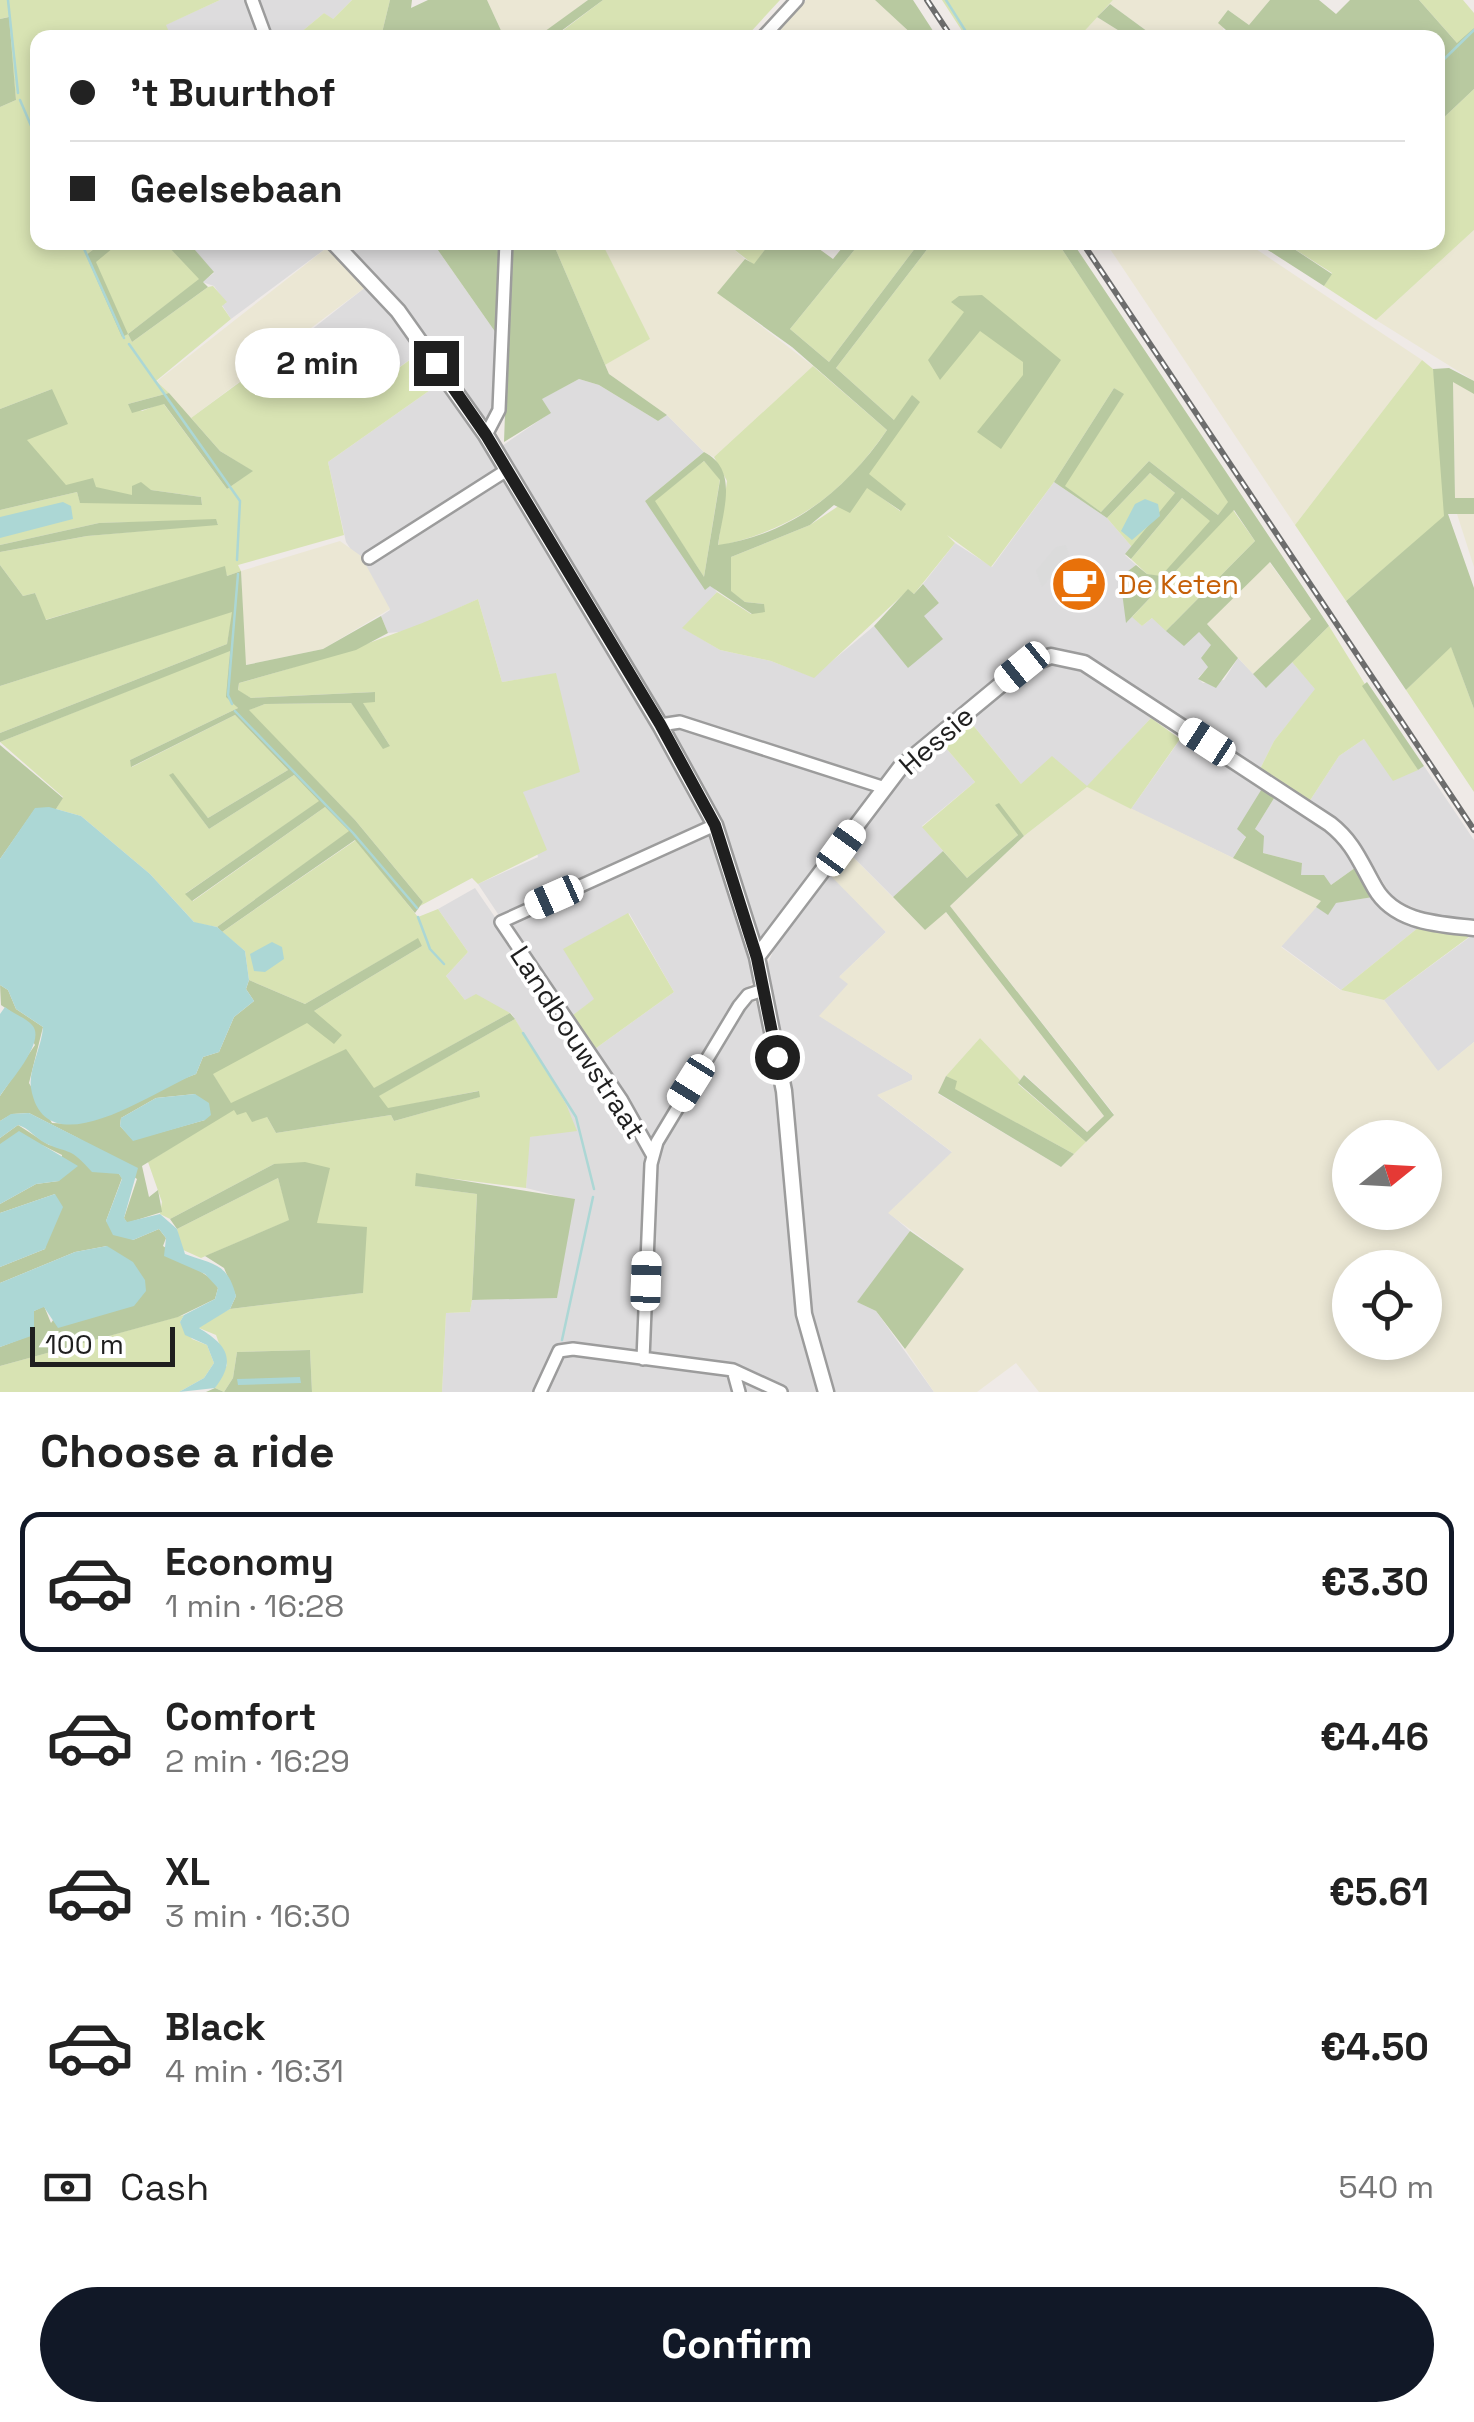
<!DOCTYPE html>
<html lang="en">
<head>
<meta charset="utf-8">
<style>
	:root { --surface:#fff; --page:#f6f6f6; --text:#222; --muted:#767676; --line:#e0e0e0; --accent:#111827 }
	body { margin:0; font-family:"Space Grotesk",sans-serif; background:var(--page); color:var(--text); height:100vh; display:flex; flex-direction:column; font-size:38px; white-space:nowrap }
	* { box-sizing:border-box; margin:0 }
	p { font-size:32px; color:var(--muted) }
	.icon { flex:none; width:55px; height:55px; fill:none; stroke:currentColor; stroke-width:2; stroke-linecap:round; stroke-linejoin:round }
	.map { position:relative; height:1392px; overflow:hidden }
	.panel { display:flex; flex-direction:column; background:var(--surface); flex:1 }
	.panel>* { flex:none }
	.top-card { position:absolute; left:30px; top:30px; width:1415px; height:220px; border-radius:20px; box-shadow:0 5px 15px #0003; display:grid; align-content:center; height:220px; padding:0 40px; background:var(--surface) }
	.needle { width:65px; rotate:72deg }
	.fabs { position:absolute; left:1332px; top:1120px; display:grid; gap:20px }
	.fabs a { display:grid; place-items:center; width:110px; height:110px; border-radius:50%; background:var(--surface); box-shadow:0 5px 15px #0003; font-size:50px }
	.scale { position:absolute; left:30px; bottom:25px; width:145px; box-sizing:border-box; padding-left:10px; border:5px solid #1f1f1f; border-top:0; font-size:28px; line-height:35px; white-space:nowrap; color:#1f1f1f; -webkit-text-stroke:8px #fff; paint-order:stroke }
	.end { position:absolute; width:45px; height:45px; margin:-22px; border:12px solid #1f1f1f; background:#fff; box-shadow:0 0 0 5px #fff }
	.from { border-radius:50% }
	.bubble { position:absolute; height:70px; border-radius:35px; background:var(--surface); box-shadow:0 5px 15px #0003; font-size:32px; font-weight:700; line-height:70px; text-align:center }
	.car { position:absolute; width:30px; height:60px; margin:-30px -15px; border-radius:12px; box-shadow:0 0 8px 2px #0007; background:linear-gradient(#fff 24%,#345 0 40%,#fff 0 76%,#345 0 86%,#fff 0) }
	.top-card b { display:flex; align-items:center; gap:35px; height:95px; font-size:38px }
	.top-card b+b { border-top:2px solid var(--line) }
	.top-card i { width:25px; height:25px; background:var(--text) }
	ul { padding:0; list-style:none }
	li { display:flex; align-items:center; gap:30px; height:140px; margin:0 20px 15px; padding:0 20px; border:5px solid transparent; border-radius:20px }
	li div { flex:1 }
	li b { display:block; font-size:38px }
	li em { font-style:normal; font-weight:700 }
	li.on { border-color:var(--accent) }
	li>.icon { width:90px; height:90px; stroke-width:1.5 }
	h2 { padding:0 40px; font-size:45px; line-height:120px }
	.pay { display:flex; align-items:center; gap:25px; height:110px; padding:0 40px; font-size:38px }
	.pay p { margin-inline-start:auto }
	.action { display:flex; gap:20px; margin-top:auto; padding:20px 40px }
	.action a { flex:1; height:115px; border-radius:60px; background:var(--accent); color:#fff; font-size:40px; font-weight:700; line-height:115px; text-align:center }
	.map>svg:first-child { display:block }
</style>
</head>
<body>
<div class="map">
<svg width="1474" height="1392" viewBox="0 0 1474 1392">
	<rect width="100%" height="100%" fill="#efeae7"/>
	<path fill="#dddcdd" d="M220 0H246L259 37H171L165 25Z
		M259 0H352L332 20 324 13 294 38 271 37Z
		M326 242 329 246 231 319 222 305 226 303 214 286 202 282 214 273 189 243Z
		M338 243H433L496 333 491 415 482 419Z
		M367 286 422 351 377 383 350 385 311 330Z
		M579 379 599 385 658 421 667 415 704 452 645 501 717 592 683 628 720 650 771 661 813 677 874 626 909 668 923 616 939 603 923 584 955 543 992 567 1054 482 1107 518 1132 547 1125 555 1136 565 1120 577 1127 622 1132 616 1142 626 1152 618 1199 632 1212 645 1209 666 1198 678 1203 683 1224 680 1238 658 1266 687 1292 662 1316 689 1274 741 1259 771 1090 660 1064 649 1025 659 881 781 841 772 765 742 677 716H663L499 448 550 413 541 399Z
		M443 381 474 424 655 725 707 822 500 917 478 884 538 857 523 792 556 674 502 682 478 599 409 631 388 633 381 616 390 610 346 542 328 462Z
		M1062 660 1083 669 1151 718 1087 787 1021 784 968 719 1039 663Z
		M676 724 874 788 770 934 760 939 671 733Z
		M1184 734 1263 787 1246 836 1233 858 1131 809Z
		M1364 739 1418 770 1424 766 1474 840V919L1434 916 1393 899 1357 838 1309 802 1339 756Z
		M940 741 975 782 922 826 943 851 893 897 846 850 829 873 886 932 840 976 849 984 820 1016 912 1075V1080L878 1096 953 1153 889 1213 910 1231 858 1302 876 1311 934 1392H832L814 1339 767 966 776 944 889 792Z
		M1276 795 1338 837 1359 865 1331 885 1300 875 1302 863 1263 853 1255 829Z
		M709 831 757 978 733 1003 652 1139H646L592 1051 674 992 629 913 595 999 569 1018 507 921Z
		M475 888 596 1064 644 1146 648 1172 640 1350 635 1353 569 1345 536 1392H442L446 1313 470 1312 472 1300 557 1297 574 1200 526 1188 529 1137 576 1130 515 1019 511 1013 465 1000 446 976 468 952 438 909Z
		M1373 897 1388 911 1419 927 1341 990 1281 946 1316 907 1328 914 1335 903Z
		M1474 934V1042L1438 1072 1384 1000Z
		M748 1001 760 1002 774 1074 821 1392H788L743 1370 649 1357 659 1155 666 1133Z
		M564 1353 729 1372 773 1392H544Z"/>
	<path fill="#ebe7d4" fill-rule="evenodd" d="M487 0H588L537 38 504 37Z
		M806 0H875L915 37 773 38Z
		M1113 0H1270L1249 25 1228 10 1221 38 1155 37 1110 4Z
		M1097 17 1129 37 1078 38Z
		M1474 230V381L1376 320Z
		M602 243H726L745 259 718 293 813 366 714 457 704 452 667 415 609 374 605 365 649 339Z
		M1106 243H1247L1422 360 1295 525Z
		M329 246 367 286 191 418 156 382Z
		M1453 381 1474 394V498L1455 499Z
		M1457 514H1474V567Z
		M340 541 361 556 390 609 323 649 245 665 241 571Z
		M1269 562 1311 619 1253 674 1207 624Z
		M1087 787 1322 901 1281 947 1340 990 1384 1000 1438 1071 1474 1042V1392H1039L1016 1363 977 1392H934L905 1349 964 1269 888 1213 952 1152 877 1095 912 1080V1075L819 1016 848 984 839 977 886 932 829 874 846 850 925 930 945 911 1104 1116 1087 1132 1025 1075 1020 1080 980 1038 946 1076 938 1094 1061 1167 1114 1114 950 906 1024 836ZM1350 1138H1425V1212H1350ZM1350 1268H1425V1342H1350Z"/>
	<path fill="#d8e3b3" d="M0 0H220L166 25 171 37 38 38V242L102 243 86 255 127 333 95 261 119 243H165L200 279 128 334 132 342 208 287 213 286 227 302 222 306 231 319 156 381 169 393 128 404 142 411 163 403 227 489 252 471 220 451 191 418 311 330 350 385 369 371 378 383 422 351 443 381 328 462 344 535 238 565 241 571 227 576 224 567 45 620 35 593 23 596 0 565V552L87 536 218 524 215 520 99 523 0 545V510L77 492 80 502 202 504 201 497 151 490 133 496 66 486 26 440 52 389 0 409V107L16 100 8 17 0 19Z
		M352 0H390L381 37 294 38 324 13 333 19Z
		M603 0H780L746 37 553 38Z
		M942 0H1113L1078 38 966 37Z
		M1419 0H1463L1474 13V28L1458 44Z
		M1474 89V230L1376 320 1324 286 1332 273 1285 243 1438 242V123Z
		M553 243H602L650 339 605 365Z
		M726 243H770L754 265Z
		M860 243H919L829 362 790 329Z
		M932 243H1058L1229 502 1218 515 1149 461 1101 512 1064 486 1123 395 1114 388 1054 482 991 567 947 535 955 543 914 594 908 590 814 678 771 661 720 650 682 628 717 592 751 614 764 604 745 602 730 591 731 557 810 525 867 487 900 511 905 505 868 474 894 420 836 368Z
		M1422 360 1433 369 1435 379 1445 516 1346 601 1295 525Z
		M813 366 887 430C843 494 795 529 718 546L727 481 714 457Z
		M704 461 720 479 704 577 654 501Z
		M1150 473 1176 494 1132 547 1107 518Z
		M1182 498 1211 521 1161 577 1147 574 1131 559Z
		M1233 510 1255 541 1166 631 1152 618 1142 626 1132 617Z
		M478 599 502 682 556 673 580 772 523 792 547 850 478 884 472 878 420 906 423 902 355 820 248 710 265 704 351 703 390 746 362 702 375 692 251 698 238 691 239 683C322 660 400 635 478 599Z
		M233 611 227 644 0 733V686Z
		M1329 626 1418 770 1393 781 1364 739 1339 756 1309 802 1259 771 1274 741 1315 689 1292 662Z
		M1451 646 1474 709V792L1406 690Z
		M230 650 227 696 238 708 130 760 132 767 235 715 288 770 208 818 170 775 209 829 294 775 320 801 186 893 193 901 325 807 350 831 217 927 195 923 150 874 81 816 56 809 63 797 0 742Z
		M1151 718 1180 739 1131 809 1087 787 1024 836 996 805 1018 835 967 878 922 827 975 782 940 741 968 719 1021 784 1052 756 1087 786Z
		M356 840 418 917 438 909 468 952 446 976 465 1000 476 994 510 1013 373 1089 345 1050 231 1104 212 1073 307 1022 314 1011 422 946 417 939 305 1004 249 980 245 951 222 932Z
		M628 913 674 992 592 1051 569 1018 594 999 563 949Z
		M1419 927 1473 934 1384 1000 1341 990Z
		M515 1019 566 1104 577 1131 530 1137 526 1188 416 1174V1186L477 1194 472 1300 470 1312 446 1313 442 1392H312L310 1350 237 1352 233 1378 224 1392 215 1388 227 1365 216 1335 199 1328 201 1323 230 1309 362 1293 274 1164 170 1219 160 1214 162 1202 148 1162 234 1109 267 1117 276 1133 391 1115 394 1121 479 1097 478 1091 387 1109 378 1096Z
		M980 1038 1020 1080 1018 1084 1086 1142 1074 1154 954 1089 956 1081 946 1076Z
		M278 1178 290 1220 201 1258 181 1249 177 1229Z
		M184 1315 180 1322 192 1339 207 1345 214 1363 204 1378 179 1392H0V1366Z"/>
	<path fill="#b8c9a0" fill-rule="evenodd" d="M390 0H412L411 8 428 0H487L504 37H381Z
		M588 0H603L553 37H537Z
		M875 0H913L937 37H915Z
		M1270 0H1319L1336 14 1350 0H1419L1457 43 1474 28V89L1438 123V38L1221 37 1226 30 1218 23 1228 10 1249 25Z
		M1110 4 1155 37H1129L1097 17Z
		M9 17 16 100 0 107V19Z
		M511 242 553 243 609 374 667 415 658 421 599 385 579 379 542 399 551 413 504 442Z
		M102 243H119L96 262 128 334 199 279 165 243H189L214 272 203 282 208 287 132 342 128 334 122 337 86 255Z
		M433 243H501L496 333Z
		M770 243H811L833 259 846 243H860L790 329 829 362 919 243H932L836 368 894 420 912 395 920 402 869 474 906 504 901 511 867 488 850 513 834 505 810 525 731 557V591L745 602 764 604 765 612 752 614 710 586 705 590 645 501 704 452C740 470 722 513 718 545 791 535 847 489 887 430L792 347 717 293 745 259 754 264ZM704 461 720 480 704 577 655 501Z
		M1058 243H1073L1329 626 1266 688 1253 674 1311 619 1270 562 1207 624 1238 658 1216 688 1198 679 1208 667 1201 658 1211 645 1199 632 1184 646 1166 631 1255 541 1234 510 1126 623 1120 577 1136 565 1147 574 1161 576 1210 521 1182 498 1131 559 1125 554 1175 493 1150 473 1107 518 1054 482 1114 388 1124 394 1065 486 1101 512 1149 461 1218 515 1228 502Z
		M1257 243H1285L1332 274 1324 286Z
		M982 295 1061 360 1001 449 977 432 1023 375V362L980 331 940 380 928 360 964 312 951 302 959 296Z
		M1449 368 1474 381V394L1453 382 1455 498H1474V514H1448L1474 588V709L1451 647 1406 690 1346 601 1444 516 1433 369Z
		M52 389 68 424 27 440 66 485 93 478 96 487 132 495V486L141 482 151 490 201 497 202 505 80 503 77 492 0 510V409Z
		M169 393 220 451 253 471 227 489 164 404 132 413 128 404Z
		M216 519 218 525 87 536 0 552V545L99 523Z
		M0 565 23 596 35 593 46 620 225 566 227 576 241 571 246 665 323 649 381 616 388 633 356 650 239 683 238 690 251 698 375 692V702L363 703 390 746 383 749 351 703 265 704 249 710 355 820 423 902 415 913 355 840 222 932 217 927 349 831 325 807 192 901 185 894 319 801 294 775 209 829 169 775 173 773 208 818 288 770 235 715 131 767 130 760 238 708 226 697 230 651 0 742V733L227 644 232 612 0 686Z
		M923 584 939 603 924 616 943 639 908 668 874 626 908 589 914 594Z
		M1367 682 1424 766 1418 770 1362 686Z
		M0 745 63 798 56 809H35L0 859Z
		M1263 787 1276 795 1255 829 1264 836 1263 853 1302 863 1301 875H1324L1331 885 1359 865 1373 897 1336 903 1328 915 1316 907 1321 901 1233 858 1246 837 1237 829Z
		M999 803 1024 836 950 906 1114 1115 1086 1142 1018 1083 1024 1075 1087 1132 1104 1116 946 912 925 930 893 897 943 851 967 878 1018 835 995 805Z
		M418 938 422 946 314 1011 342 1035 334 1044 307 1023 213 1074 231 1103 346 1049 374 1088 510 1013 515 1019 379 1096 388 1108 479 1091 480 1097 394 1121 391 1115 276 1133 267 1117 252 1122 246 1112 237 1115 234 1110 142 1166 149 1197 158 1190 162 1212 127 1223 124 1218 137 1179 78 1138 29 1113 12 1114 0 1121V1096L35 1045 17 1016 1 1005 0 985 8 990 16 1009 43 1027 29 1083 52 1123C108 1128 146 1092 196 1074L203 1057 219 1052 234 1017 254 1001 246 989 249 980 305 1004ZM195 1094 205 1120 133 1140 120 1126 121 1118 156 1098Z
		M946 1076 957 1081 955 1089 1074 1154 1061 1167 938 1093Z
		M18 1125 49 1145 68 1148 119 1174 122 1178 106 1221 133 1240 159 1229 166 1238 163 1246 213 1280 218 1288 215 1299 178 1317 0 1366V1347L34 1334V1311L44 1306 51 1323 107 1246 75 1252 0 1283V1267L45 1249 55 1194 0 1213V1204L36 1184 59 1181 62 1155 42 1145 0 1144V1138Z
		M305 1162 330 1168 317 1223 367 1227 363 1293 230 1309 236 1296 224 1268 205 1256 289 1220 278 1178 177 1229 170 1219 274 1164Z
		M416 1173 575 1199 557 1298 472 1300 477 1194 415 1186Z
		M910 1231 964 1269 905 1349 876 1311 857 1302Z
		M310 1350 312 1392H206L215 1388 224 1392 233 1378 237 1352Z"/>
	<path fill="#dbdbdb" d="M1066 545 1069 555 1042 587 1036 571 1056 547Z"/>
	<path fill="#acd7d5" d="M1145 499 1158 504 1160 516 1132 540 1121 531 1135 504Z
		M63 502 71 506 73 519 0 538V517Z
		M49 807 81 816 150 874 194 922 217 927 245 951 249 980 246 989 254 1001 234 1017 219 1052 203 1057 196 1074C156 1089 45 1171 31 1088 28 1071 42 1046 43 1027L16 1009 8 990 0 985V859L35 808Z
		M272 942 282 947 284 959 265 972 254 971 250 954Z
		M5 1007C12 1013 26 1018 32 1025 47 1041 9 1082 0 1096V1014Z
		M195 1094 209 1103 211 1115 205 1120 133 1141 120 1126 121 1118 156 1098Z
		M29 1113 138 1168 124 1218 127 1222 160 1214 177 1229 185 1254C211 1264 228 1262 236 1296L230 1309 199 1328C225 1344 238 1358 215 1388L179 1392 204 1378 214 1363 207 1345 185 1335 180 1322 184 1315 215 1299 218 1288 205 1274 164 1256 166 1238 159 1229 133 1240 113 1235 106 1221 122 1179 119 1174 92 1172C69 1146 71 1155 45 1143 34 1137 29 1128 18 1125L0 1138V1121L11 1114Z
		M19 1131 78 1166 59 1181 36 1184 0 1204V1144Z
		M55 1194 63 1207 45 1249 0 1267V1213Z
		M107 1246 133 1262 145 1280 146 1291 134 1306 58 1328 44 1307 34 1311V1335L0 1347V1283L75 1252Z
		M300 1377 301 1383 238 1385 237 1379Z"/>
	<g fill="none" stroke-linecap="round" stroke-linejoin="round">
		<path stroke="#acd7d5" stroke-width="2.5" d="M8 0 18 93
			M946 0 970 38
			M1438 65 1474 30
			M20 100 38 142
			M81 242 124 338
			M129 344 240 501 237 560
			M232 704 228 695 238 574
			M235 711 353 833 417 908
			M418 917 430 949 444 964
			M523 1033 576 1117 594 1189
			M562 1340 593 1197"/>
		<g stroke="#9c9c9c" stroke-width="16">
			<path id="minor" d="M252 0 266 38
				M762 38 797 0
				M486 435 499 410 506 242
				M369 558 507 470
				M660 725 680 722 885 788
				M653 1156 621 1099 501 922 715 825
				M643 1359 651 1164 657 1142 739 1006 748 995 763 990
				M733 1370 739 1392
				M540 1392 559 1351 573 1349 733 1370 781 1392"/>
		</g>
		<g stroke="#9c9c9c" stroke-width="19">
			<path id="tertiary" d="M333 242 398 311 486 435 660 725 715 825 757 957 784 1091 804 1314 826 1392
				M757 957 900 768 1022 667 1051 656 1084 663 1330 824C1354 843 1360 862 1375 888 1395 923 1439 924 1474 928"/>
		</g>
		<use href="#minor" stroke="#fff" stroke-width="11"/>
		<use href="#tertiary" stroke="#fff" stroke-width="14"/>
		<g stroke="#6d6d6d" stroke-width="6">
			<path id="rail" d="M927 0 952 38
				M1082 242 1474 830"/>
		</g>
		<use href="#rail" stroke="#fff" stroke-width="2.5" stroke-dasharray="8" stroke-linecap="butt"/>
	</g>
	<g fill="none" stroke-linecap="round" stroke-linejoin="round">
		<path stroke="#1f1f1f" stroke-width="12" d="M436 363 486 435 660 724 715 825 757 958 777 1057"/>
	</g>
	<defs>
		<g id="cafe-disc" transform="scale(2.875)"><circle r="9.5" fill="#e8710a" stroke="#fff"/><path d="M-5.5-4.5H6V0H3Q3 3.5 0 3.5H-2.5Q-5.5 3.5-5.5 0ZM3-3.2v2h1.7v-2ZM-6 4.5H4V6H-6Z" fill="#fff"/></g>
	</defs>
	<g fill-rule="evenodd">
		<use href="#cafe-disc" x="1079" y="584"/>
	</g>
	<g text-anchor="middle" stroke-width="8" stroke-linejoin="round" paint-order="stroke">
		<g font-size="28" fill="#c56008" stroke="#fff" text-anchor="start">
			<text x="1118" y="594">De Keten</text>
		</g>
		<g font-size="28" fill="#1f1f1f" stroke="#fff">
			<text transform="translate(936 740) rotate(-41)" y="10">Hessie</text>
			<text transform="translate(578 1042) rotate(57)" y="10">Landbouwstraat</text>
		</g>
	</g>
</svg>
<div class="fabs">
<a><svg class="needle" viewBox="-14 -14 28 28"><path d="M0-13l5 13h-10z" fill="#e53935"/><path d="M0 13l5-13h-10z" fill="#767676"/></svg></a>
<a><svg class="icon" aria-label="locate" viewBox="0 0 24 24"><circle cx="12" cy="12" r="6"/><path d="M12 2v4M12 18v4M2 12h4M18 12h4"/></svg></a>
</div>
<div class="scale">100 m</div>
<i class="end from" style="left:777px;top:1057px"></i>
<i class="end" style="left:436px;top:363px"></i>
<div class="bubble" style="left:235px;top:328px;width:165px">2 min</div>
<i class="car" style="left:1022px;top:667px;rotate:231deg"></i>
<i class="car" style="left:1207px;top:742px;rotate:303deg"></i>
<i class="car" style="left:841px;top:848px;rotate:36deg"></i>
<i class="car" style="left:554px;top:897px;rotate:246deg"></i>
<i class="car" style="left:691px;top:1083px;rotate:212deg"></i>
<i class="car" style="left:646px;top:1281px;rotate:2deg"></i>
<div class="top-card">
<b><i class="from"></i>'t Buurthof</b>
<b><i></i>Geelsebaan</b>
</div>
</div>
<section class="panel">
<h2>Choose a ride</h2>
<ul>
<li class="on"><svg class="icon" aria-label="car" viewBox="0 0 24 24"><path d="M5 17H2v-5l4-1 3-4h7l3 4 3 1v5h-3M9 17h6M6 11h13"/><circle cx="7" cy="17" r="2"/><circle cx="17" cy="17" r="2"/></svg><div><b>Economy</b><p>1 min · 16:28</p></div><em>€3.30</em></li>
<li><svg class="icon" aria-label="car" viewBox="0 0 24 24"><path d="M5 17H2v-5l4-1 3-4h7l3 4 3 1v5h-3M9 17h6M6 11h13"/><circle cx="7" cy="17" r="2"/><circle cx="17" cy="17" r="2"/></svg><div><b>Comfort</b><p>2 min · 16:29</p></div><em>€4.46</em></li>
<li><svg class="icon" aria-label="car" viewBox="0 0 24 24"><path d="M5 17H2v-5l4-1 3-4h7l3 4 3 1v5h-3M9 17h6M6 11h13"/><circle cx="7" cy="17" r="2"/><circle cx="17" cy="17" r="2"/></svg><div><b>XL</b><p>3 min · 16:30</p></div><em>€5.61</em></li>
<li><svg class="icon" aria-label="car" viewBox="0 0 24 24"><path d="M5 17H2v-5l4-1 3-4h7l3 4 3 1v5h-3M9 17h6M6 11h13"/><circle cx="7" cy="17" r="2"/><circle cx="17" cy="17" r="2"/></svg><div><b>Black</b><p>4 min · 16:31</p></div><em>€4.50</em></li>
</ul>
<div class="pay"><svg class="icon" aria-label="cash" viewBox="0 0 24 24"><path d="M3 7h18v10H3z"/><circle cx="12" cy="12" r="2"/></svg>Cash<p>540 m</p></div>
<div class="action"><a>Confirm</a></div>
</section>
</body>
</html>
